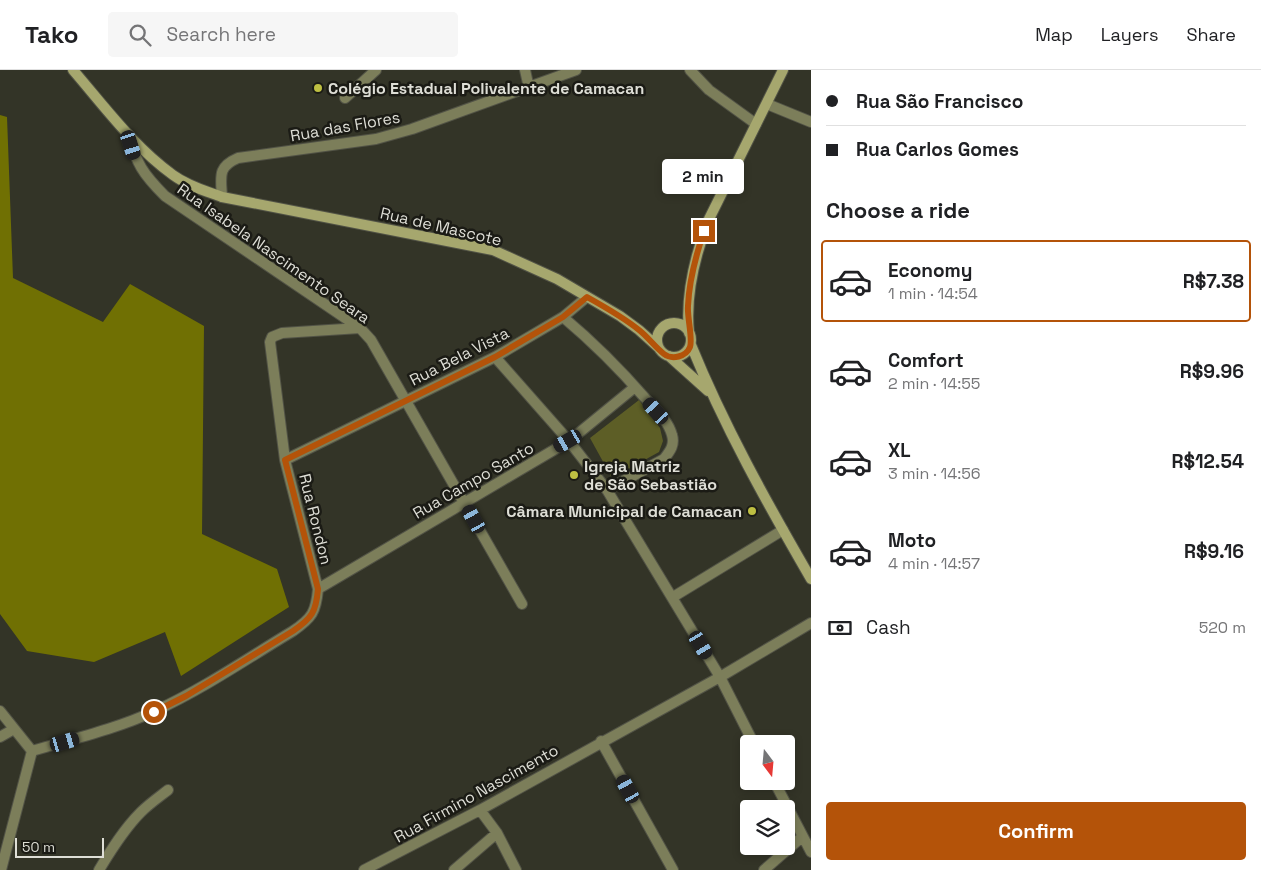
<!DOCTYPE html>
<html lang="en">
<head>
<meta charset="utf-8">
<style>
	:root { --surface:#fff; --page:#f6f6f6; --text:#202124; --muted:#757577; --line:#e0e0e0; --accent:#b45309 }
	body { margin:0; font-family:"Space Grotesk",sans-serif; background:var(--page); color:var(--text); height:100vh; display:flex; flex-direction:column; font-size:19px; white-space:nowrap }
	* { box-sizing:border-box; margin:0 }
	p { font-size:16px; color:var(--muted) }
	.icon { flex:none; width:28px; height:28px; fill:none; stroke:currentColor; stroke-width:2; stroke-linecap:round; stroke-linejoin:round }
	.map { position:relative; flex:1; overflow:hidden }
	.drawer { display:flex; flex-direction:column; background:var(--surface); width:450px }
	.drawer>* { flex:none }
	.guide { display:grid; align-content:center; height:110px; padding:0 15px; background:var(--surface) }
	.needle { width:32px; rotate:164deg }
	.buttons { position:absolute; left:740px; top:665px; display:grid; gap:10px }
	.buttons a { display:grid; place-items:center; width:55px; height:55px; border-radius:5px; background:var(--surface); box-shadow:0 2px 8px #0003; font-size:25px }
	.scale { position:absolute; left:15px; bottom:12px; width:89px; box-sizing:border-box; padding-left:5px; border:2px solid #deded6; border-top:0; font-size:14px; line-height:18px; white-space:nowrap; color:#deded6; -webkit-text-stroke:4px #1b1b15; paint-order:stroke }
	.end { position:absolute; width:22px; height:22px; margin:-11px; border:6px solid #b45309; background:#fff; box-shadow:0 0 0 2px #fff }
	.from { border-radius:50% }
	.bubble { position:absolute; height:35px; border-radius:5px; background:var(--surface); box-shadow:0 2px 8px #0003; font-size:16px; font-weight:700; line-height:35px; text-align:center }
	.car { position:absolute; width:15px; height:30px; margin:-15px -8px; border-radius:6px; box-shadow:0 0 4px 1px #0007; background:linear-gradient(#222 24%,#8ab4d8 0 40%,#222 0 76%,#8ab4d8 0 86%,#222 0) }
	.guide b { display:flex; align-items:center; gap:18px; height:48px; font-size:19px }
	.guide b+b { border-top:1px solid var(--line) }
	.guide i { width:12px; height:12px; background:var(--text) }
	ul { padding:0; list-style:none }
	li { display:flex; align-items:center; gap:15px; height:82px; margin:0 10px 8px; padding:0 5px; border:2px solid transparent; border-radius:5px }
	li div { flex:1 }
	li b { display:block; font-size:19px }
	li em { font-style:normal; font-weight:700 }
	li.current { border-color:var(--accent) }
	li>.icon { width:45px; height:45px; stroke-width:1.5 }
	h2 { padding:0 15px; font-size:22px; line-height:60px }
	.pay { display:flex; align-items:center; gap:12px; height:55px; padding:0 15px; font-size:19px }
	.pay p { margin-inline-start:auto }
	.cta { display:flex; gap:10px; margin-top:auto; padding:10px 15px }
	.cta a { flex:1; height:58px; border-radius:5px; background:var(--accent); color:#fff; font-size:20px; font-weight:700; line-height:58px; text-align:center }
	header { display:flex; align-items:center; gap:30px; box-sizing:border-box; height:70px; padding:0 25px; background:var(--surface); border-bottom:1px solid var(--line) }
	header strong { font-size:24px }
	nav { display:flex; gap:28px; margin-inline-start:auto; font-size:18px }
	.search { width:350px; height:45px; background:var(--page); display:flex; align-items:center; gap:12px; box-sizing:border-box; padding:0 18px; border-radius:5px; color:var(--muted); font-size:19px }
	main { display:flex; flex:1; min-height:0 }
	.map>svg:first-child { display:block }
</style>
</head>
<body>
<header>
<strong>Tako</strong>
<div class="search"><svg class="icon" aria-label="search" viewBox="0 0 24 24"><circle cx="10" cy="10" r="6"/><path d="M15 15l6 6"/></svg>Search here</div>
<nav><a>Map</a><a>Layers</a><a>Share</a></nav>
</header>
<main>
<div class="map">
<svg width="811" height="800" viewBox="0 0 811 800">
	<rect width="100%" height="100%" fill="#333427"/>
	<path fill="#5d5e26" d="M639 330 660 358 663 371 659 382 612 408 590 368Z"/>
	<path fill="#707003" d="M0 45 7 47 13 208 103 252 130 214 204 256 202 464 277 499 289 537 181 606 165 562 94 592 27 581 0 544Z"/>
	<g fill="none" stroke-linecap="round" stroke-linejoin="round">
		<g stroke="#525346" stroke-width="12">
			<path id="minor" d="M525 0 529 18
				M690 0 709 20 756 54
				M345 28 376 0
				M767 34 811 52
				M128 64C137 94 142 103 165 126L360 258 371 270 522 534
				M222 127C221 107 217 97 238 88L376 69 412 59 576 0
				M563 247C594 273 619 298 645 328 655 339 668 350 672 365 675 375 670 381 664 389L607 420
				M495 287 569 371 607 420 720 607 754 674
				M285 390 495 287 563 247 587 227
				M318 519 569 371 635 317
				M673 527 783 460
				M0 641 32 681
				M0 667 14 659
				M601 671 673 800
				M32 681C73 669 116 659 155 641 203 619 248 588 293 561 312 548 316 542 318 519L285 390 270 272 272 267 282 263 360 258
				M774 711 811 782
				M480 740 497 763 516 800
				M1 800 32 681
				M99 800C111 780 124 759 141 742 149 734 159 727 168 720
				M364 800 480 740 720 607 811 553
				M454 800 497 763
				M764 800 802 767"/>
		</g>
		<g stroke="#525346" stroke-width="12">
			<path id="secondary" d="M73 0C104 36 134 77 173 105 188 116 206 121 222 127L493 180 557 209 620 246 639 260 659 278
				M657 270a17 17 0 1 1 34 0a17 17 0 1 1-34 0Z
				M689 263C685 223 695 185 709 149L783 0
				M691 275C724 356 767 433 811 509
				M669 286 708 321"/>
		</g>
		<use href="#minor" stroke="#7c7e5a" stroke-width="10"/>
		<use href="#secondary" stroke="#a6a76e" stroke-width="10"/>
	</g>
	<g fill="none" stroke-linecap="round" stroke-linejoin="round">
		<path stroke="#b45309" stroke-width="6" d="M154 642 186 626 293 561C312 548 316 542 318 519L285 390 495 287 563 247 587 227C605 237 623 247 639 260 648 267 655 277 664 284 672 290 686 287 690 277 693 269 687 247 688 236 689 211 696 185 704 161"/>
	</g>
	<g fill="#bebf42" stroke="#1b1b15" stroke-width="2">
		<circle cx="318" cy="18" r="5"/>
		<circle cx="574" cy="405" r="5"/>
		<circle cx="752" cy="441" r="5"/>
	</g>
	<g text-anchor="middle" stroke-width="5" stroke-linejoin="round" paint-order="stroke">
		<g font-size="16" font-weight="bold" fill="#deded6" stroke="#1b1b15" text-anchor="start">
			<text x="328" y="24">Colégio Estadual Polivalente de Camacan</text>
			<text x="584" y="402">Igreja Matriz<tspan x="584" dy="18">de São Sebastião</tspan></text>
			<text x="742" y="447" text-anchor="end">Câmara Municipal de Camacan</text>
		</g>
		<g font-size="16" fill="#deded6" stroke="#1b1b15">
			<text transform="translate(345 56) rotate(-10)" y="6">Rua das Flores</text>
			<text transform="translate(441 156) rotate(13)" y="6">Rua de Mascote</text>
			<text transform="translate(274 183) rotate(35)" y="6">Rua Isabela Nascimento Seara</text>
			<text transform="translate(459 286) rotate(-27)" y="6">Rua Bela Vista</text>
			<text transform="translate(473 410) rotate(-30)" y="6">Rua Campo Santo</text>
			<text transform="translate(316 449) rotate(76)" y="6">Rua Rondon</text>
			<text transform="translate(476 723) rotate(-29)" y="6">Rua Firmino Nascimento</text>
		</g>
	</g>
</svg>
<div class="buttons">
<a><svg class="needle" viewBox="-14 -14 28 28"><path d="M0-13l5 13h-10z" fill="#e53935"/><path d="M0 13l5-13h-10z" fill="#757577"/></svg></a>
<a><svg class="icon" aria-label="layers" viewBox="0 0 24 24"><path d="M12 4l9 5-9 5-9-5zM3 14l9 5 9-5"/></svg></a>
</div>
<div class="scale">50 m</div>
<i class="end from" style="left:154px;top:642px"></i>
<i class="end" style="left:704px;top:161px"></i>
<div class="bubble" style="left:662px;top:89px;width:82px">2 min</div>
<i class="car" style="left:131px;top:75px;rotate:162deg"></i>
<i class="car" style="left:656px;top:341px;rotate:318deg"></i>
<i class="car" style="left:568px;top:371px;rotate:240deg"></i>
<i class="car" style="left:474px;top:449px;rotate:331deg"></i>
<i class="car" style="left:701px;top:575px;rotate:149deg"></i>
<i class="car" style="left:65px;top:672px;rotate:74deg"></i>
<i class="car" style="left:628px;top:719px;rotate:331deg"></i>
</div>
<section class="drawer">
<div class="guide">
<b><i class="from"></i>Rua São Francisco</b>
<b><i></i>Rua Carlos Gomes</b>
</div>
<h2>Choose a ride</h2>
<ul>
<li class="current"><svg class="icon" aria-label="car" viewBox="0 0 24 24"><path d="M5 17H2v-5l4-1 3-4h7l3 4 3 1v5h-3M9 17h6M6 11h13"/><circle cx="7" cy="17" r="2"/><circle cx="17" cy="17" r="2"/></svg><div><b>Economy</b><p>1 min · 14:54</p></div><em>R$7.38</em></li>
<li><svg class="icon" aria-label="car" viewBox="0 0 24 24"><path d="M5 17H2v-5l4-1 3-4h7l3 4 3 1v5h-3M9 17h6M6 11h13"/><circle cx="7" cy="17" r="2"/><circle cx="17" cy="17" r="2"/></svg><div><b>Comfort</b><p>2 min · 14:55</p></div><em>R$9.96</em></li>
<li><svg class="icon" aria-label="car" viewBox="0 0 24 24"><path d="M5 17H2v-5l4-1 3-4h7l3 4 3 1v5h-3M9 17h6M6 11h13"/><circle cx="7" cy="17" r="2"/><circle cx="17" cy="17" r="2"/></svg><div><b>XL</b><p>3 min · 14:56</p></div><em>R$12.54</em></li>
<li><svg class="icon" aria-label="car" viewBox="0 0 24 24"><path d="M5 17H2v-5l4-1 3-4h7l3 4 3 1v5h-3M9 17h6M6 11h13"/><circle cx="7" cy="17" r="2"/><circle cx="17" cy="17" r="2"/></svg><div><b>Moto</b><p>4 min · 14:57</p></div><em>R$9.16</em></li>
</ul>
<div class="pay"><svg class="icon" aria-label="cash" viewBox="0 0 24 24"><path d="M3 7h18v10H3z"/><circle cx="12" cy="12" r="2"/></svg>Cash<p>520 m</p></div>
<div class="cta"><a>Confirm</a></div>
</section>
</main>
</body>
</html>
